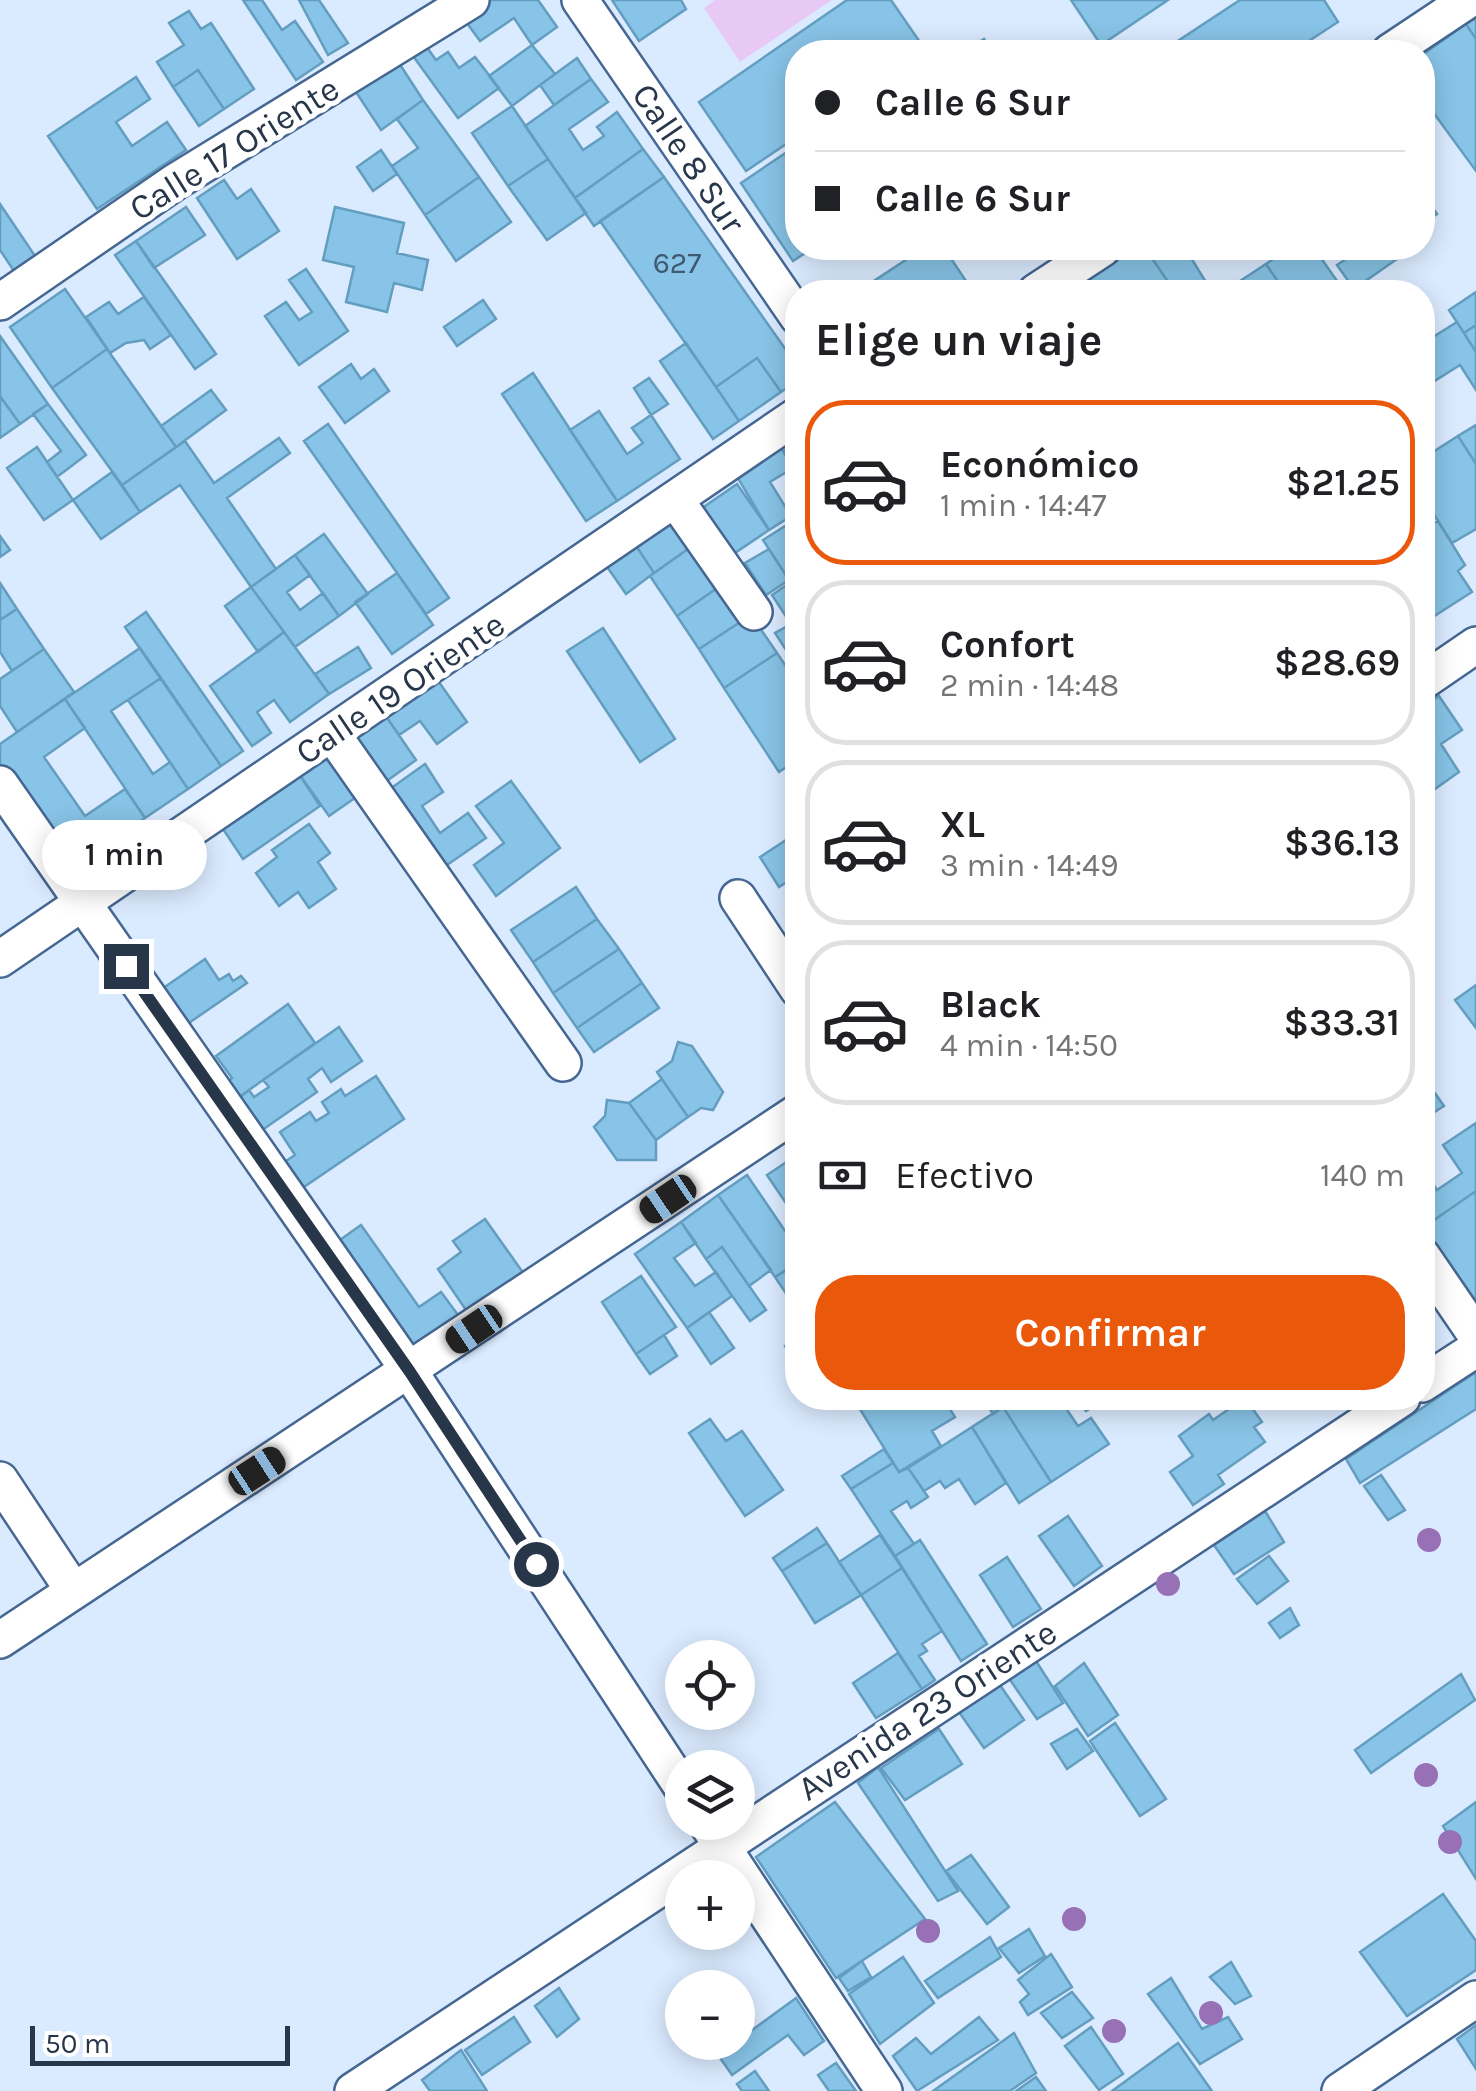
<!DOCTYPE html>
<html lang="es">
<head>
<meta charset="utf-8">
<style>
	:root { --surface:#fff; --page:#f2f2f2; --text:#202124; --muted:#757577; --line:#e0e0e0; --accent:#ea580c }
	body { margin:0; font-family:Karla,sans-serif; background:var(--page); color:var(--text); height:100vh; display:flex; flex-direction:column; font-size:38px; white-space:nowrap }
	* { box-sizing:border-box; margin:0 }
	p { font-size:32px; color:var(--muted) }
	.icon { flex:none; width:55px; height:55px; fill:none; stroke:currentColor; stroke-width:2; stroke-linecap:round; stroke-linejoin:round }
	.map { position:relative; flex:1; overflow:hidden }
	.drawer { position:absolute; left:785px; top:280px; width:650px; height:1130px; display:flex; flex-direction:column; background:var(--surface); border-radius:40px; box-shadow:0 5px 25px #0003 }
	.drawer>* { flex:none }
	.guide { position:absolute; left:785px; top:40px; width:650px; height:220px; border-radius:40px; box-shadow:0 5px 25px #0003; display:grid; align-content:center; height:220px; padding:0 30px; background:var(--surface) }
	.controls { position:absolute; left:665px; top:1640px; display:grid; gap:20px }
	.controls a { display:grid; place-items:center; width:90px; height:90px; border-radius:50%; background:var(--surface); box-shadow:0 5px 25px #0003; font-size:50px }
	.scale { position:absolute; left:30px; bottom:25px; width:260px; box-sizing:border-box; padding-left:10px; border:5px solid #273649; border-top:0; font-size:28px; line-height:35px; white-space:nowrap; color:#273649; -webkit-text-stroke:8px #fff; paint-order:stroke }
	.end { position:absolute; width:45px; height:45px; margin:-22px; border:12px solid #273649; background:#fff; box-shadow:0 0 0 5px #fff }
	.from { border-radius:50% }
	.bubble { position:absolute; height:70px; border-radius:35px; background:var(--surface); box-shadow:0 5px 25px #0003; font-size:32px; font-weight:600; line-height:70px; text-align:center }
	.car { position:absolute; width:30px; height:60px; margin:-30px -15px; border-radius:12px; box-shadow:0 0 8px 2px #0007; background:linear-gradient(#222 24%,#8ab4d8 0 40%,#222 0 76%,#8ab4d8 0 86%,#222 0) }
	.guide b { display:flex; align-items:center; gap:35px; height:95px; font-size:38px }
	.guide b+b { border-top:2px solid var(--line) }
	.guide i { width:25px; height:25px; background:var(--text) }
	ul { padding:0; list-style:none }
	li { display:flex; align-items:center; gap:30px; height:165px; margin:0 20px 15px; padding:0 10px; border:5px solid var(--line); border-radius:40px }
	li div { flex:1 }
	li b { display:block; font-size:38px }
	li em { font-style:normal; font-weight:600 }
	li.on { border-color:var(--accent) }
	li>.icon { width:90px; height:90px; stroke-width:1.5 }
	h2 { padding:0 30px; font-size:45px; line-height:120px }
	.pay { display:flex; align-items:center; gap:25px; height:110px; padding:0 30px; font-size:38px }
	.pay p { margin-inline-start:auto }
	.action { display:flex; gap:20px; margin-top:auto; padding:20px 30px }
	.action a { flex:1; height:115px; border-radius:40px; background:var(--accent); color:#fff; font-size:40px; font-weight:600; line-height:115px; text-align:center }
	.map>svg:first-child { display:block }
</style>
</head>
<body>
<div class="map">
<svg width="1476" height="2091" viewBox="0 0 1476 2091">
	<rect width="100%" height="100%" fill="#dbebff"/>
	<path fill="#e8c9f6" d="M715 0H832L740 62 704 8Z"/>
	<path fill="#88c4e7" stroke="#639dbf" stroke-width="2.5" d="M243 0H262L282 30 295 21 323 62 296 80Z
		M299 0H319L348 43 328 55Z
		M491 0H538L557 27 532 45 514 18 480 41 464 19Z
		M612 0H681L686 9 639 41Z
		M847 0H891L924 48 917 52H798V136L746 171 699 102Z
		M1071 0H1168L1101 45Z
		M1240 0H1324L1338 22 1292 52H1161Z
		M189 11 201 29 211 23 254 89 224 109 198 70 173 87 157 62 184 45 169 23Z
		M1476 18V39L1466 24Z
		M1466 24 1476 39V171L1422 97V55Z
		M984 39 992 52H964Z
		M532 45 555 74 512 106 489 76Z
		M426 46 436 60 448 52 459 68 475 57 499 88 458 118 413 56Z
		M577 58 591 79 554 105 540 85Z
		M399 63 423 100 381 130 356 92Z
		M198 70 224 109 199 126 173 87Z
		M136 77 150 99 116 122 132 146 167 122 186 150 97 209 48 136Z
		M591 79 608 102 569 129 583 150 604 136 597 127 617 112 643 149 575 198 525 126Z
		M423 100 479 177 425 215 392 166 418 148 397 119Z
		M512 106 548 159 508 186 472 133Z
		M643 149 664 177 594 226 575 198Z
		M381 150 397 174 373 191 357 167Z
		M790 150 798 161V248H813L793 261 741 183Z
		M548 159 586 213 547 240 508 186Z
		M479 177 511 222 456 261 425 215Z
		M664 177 798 367V380L781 392 757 358 716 387 600 221Z
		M224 180 237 199 251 189 279 231 237 259 197 198Z
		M1422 192 1437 214 1422 224Z
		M0 204 35 256 14 271 0 250Z
		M186 207 205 235 154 268 136 241Z
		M335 207 404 223 397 253 428 260 422 290 394 283 387 312 346 302 354 267 323 260Z
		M136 241 216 354 195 369 115 255Z
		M924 248H944L972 290 857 292Z
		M1133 248H1145L1175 292H1064Z
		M1145 248H1185L1212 292H1175Z
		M1289 248H1314L1337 281 1320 292H1285L1266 264Z
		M1362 248H1389L1397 259 1354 289 1337 265Z
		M1266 264 1285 292H1235L1231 287Z
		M306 269 348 331 299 365 265 316 286 302 299 320 312 312 289 280Z
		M1337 281 1345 292H1320Z
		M65 289 107 349 52 388 10 327Z
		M1476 292V325L1464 333 1449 310Z
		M144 297 171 335 150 349 144 340 126 343 110 353 86 317 109 302 118 314Z
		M483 300 496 319 457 346 444 327Z
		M1457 322 1476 352V390L1460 365 1422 389V344Z
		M1476 325V352L1464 333Z
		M0 336 48 404 20 424 0 396Z
		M686 343 739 421 713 439 660 361Z
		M107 349 176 447 122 485 52 388Z
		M757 358 781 392 739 421 716 387Z
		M351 364 361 379 374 369 389 391 345 423 319 387Z
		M533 373 617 501 586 521 502 394Z
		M649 378 668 404 651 415 634 388Z
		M211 390 226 410 176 447 161 426Z
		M2 399 20 424 0 438V400Z
		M48 404 86 455 57 477 47 462 61 451 33 414Z
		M599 411 627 454 643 443 632 428 651 415 680 459 617 501 570 430Z
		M328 424 449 598 426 614 304 441Z
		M1476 425V464L1458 436Z
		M798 429V469L779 442Z
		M1458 436 1476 464V529L1452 543 1422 496V459Z
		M279 438 290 453 227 498 276 569 251 587 180 485 140 512 122 485 185 441 214 483Z
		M37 447 73 500 44 520 7 468Z
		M781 448 793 468 770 482 791 516 769 530 736 475Z
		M112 472 140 512 101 539 73 500Z
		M737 484 769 530 726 559 695 513Z
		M673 513 695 544 654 573 633 541Z
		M796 519 798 521V594L763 540Z
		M1438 521 1465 565 1458 571 1472 592 1422 624V530Z
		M324 534 368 594 339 616 295 555Z
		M0 536 10 550 0 557Z
		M633 541 654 573 626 594 603 561Z
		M695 544 723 584 677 616 650 576Z
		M769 549 789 580 766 595 745 563Z
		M295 555 310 575 287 592 300 610 323 593 339 616 295 647 251 587Z
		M397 573 433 625 392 654 355 602Z
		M0 583 17 609 0 620Z
		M723 584 751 615 699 649 677 616Z
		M788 584 798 598V648L788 653 775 633 791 624 772 595Z
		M251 587 284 632 258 652 225 606Z
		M17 609 44 649 12 671 0 652V620Z
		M146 612 243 751 221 766 125 627Z
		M751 615 777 653 724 688 699 649Z
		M603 628 675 739 640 762 567 651Z
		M284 632 329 694 290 722 274 700 257 712 271 733 252 746 210 686Z
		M358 647 371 668 329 694 315 674Z
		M140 648 161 678 111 711 153 774 170 762 188 789 145 818 65 699Z
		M44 649 74 692 17 732 0 706V679Z
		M777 653 798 684V759L779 772 724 688Z
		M434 675 467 722 437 744 420 721 399 735 383 712Z
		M161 678 221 766 188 789 128 700Z
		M1439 696 1462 730 1441 744 1459 772 1435 789 1422 770V707Z
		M65 699 85 728 44 757 85 816 125 789 145 818 69 870 0 769V744Z
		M383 712 416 760 377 788 342 740Z
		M333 745 365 791 329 816 297 771Z
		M425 764 443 792 422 806 440 833 468 813 486 838 434 874 380 796Z
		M297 771 320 806 243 859 219 823Z
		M511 781 560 848 496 896 474 865 504 843 476 806Z
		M309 824 330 853 318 862 336 889 309 908 298 892 279 906 256 873 277 857 272 850Z
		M789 838 798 847V887L793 890 787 882 779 887 760 857Z
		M576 887 597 919 533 962 511 930Z
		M597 919 619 949 553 993 533 962Z
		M619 949 642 983 577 1028 553 993Z
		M205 959 219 980 229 974 233 981 241 976 247 983 183 1027 159 991Z
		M642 983 659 1008 594 1052 577 1028Z
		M1476 985V1028L1455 1000Z
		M288 1004 315 1043 235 1100 224 1084 232 1078 216 1056Z
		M339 1027 362 1061 331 1082 322 1068 308 1079 317 1092 258 1133 240 1097 249 1090 254 1097 269 1087 263 1080Z
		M678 1042 692 1046 723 1092 713 1110 701 1108 688 1117 657 1072 672 1061Z
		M1422 1075 1444 1106 1422 1120Z
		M376 1076 404 1119 298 1191 280 1165 295 1155 280 1132 310 1112 316 1121 329 1113 322 1102 341 1089 345 1096Z
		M662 1079 688 1117 656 1140 629 1103Z
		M607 1100 629 1103 656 1140V1160H617L594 1127 605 1116Z
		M1476 1123V1191L1424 1227 1422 1167 1437 1190 1462 1173 1443 1145Z
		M798 1142V1221L767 1175 797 1155 791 1147Z
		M747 1175 798 1250V1263L775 1277 718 1195Z
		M1476 1191V1303L1424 1227Z
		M718 1195 771 1270 749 1286 722 1247 706 1259 681 1222Z
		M485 1219 524 1274 468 1313 438 1269 461 1252 453 1241Z
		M681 1222 696 1243 674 1258 695 1286 716 1272 732 1296 687 1328 635 1254Z
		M361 1225 419 1307 441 1292 461 1319 414 1352 337 1242Z
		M722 1247 766 1310 750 1321 706 1259Z
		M797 1263H798V1311L775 1277Z
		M641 1276 676 1327 636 1354 602 1302Z
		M709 1312 734 1348 711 1364 687 1328Z
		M664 1335 677 1356 650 1374 636 1354Z
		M798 1337V1365L785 1346Z
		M1476 1372V1409L1360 1483 1346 1459Z
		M853 1398H943L955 1417 932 1431 941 1446 899 1472Z
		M983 1398H1017L993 1414Z
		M1017 1398H1059L1078 1426 1091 1418 1109 1444 1051 1482 1003 1407Z
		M1077 1398H1106L1086 1411Z
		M1245 1398 1262 1422 1254 1427 1265 1442 1218 1475 1224 1484 1193 1505 1170 1472 1193 1456 1179 1436 1209 1414 1213 1420Z
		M1003 1407 1051 1482 1019 1503 972 1427Z
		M710 1419 726 1441 742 1431 783 1490 745 1516 689 1433Z
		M972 1427 1006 1483 975 1504 959 1479 945 1488 940 1481 924 1491 908 1468Z
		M884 1449 893 1463 851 1489 842 1476Z
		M893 1463 899 1472 908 1468 928 1497 911 1508 907 1501 891 1511 914 1544 895 1556 851 1489Z
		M1381 1475 1405 1510 1388 1520 1364 1486Z
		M1265 1511 1284 1542 1234 1574 1214 1545Z
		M1068 1516 1102 1566 1074 1586 1039 1536Z
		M817 1528 827 1543 782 1571 773 1558Z
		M880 1535 902 1568 861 1595 839 1562Z
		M920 1540 987 1644 961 1661 895 1556Z
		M827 1543 861 1595 815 1623 782 1571Z
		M1269 1556 1288 1581 1257 1604 1237 1579Z
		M1007 1557 1041 1609 1013 1627 980 1575Z
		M902 1568 942 1631 922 1644 927 1651 919 1656 935 1680 922 1689 861 1595Z
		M1290 1608 1299 1625 1280 1638 1269 1623Z
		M898 1653 922 1689 876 1718 853 1683Z
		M1036 1661 1063 1703 1037 1719 1008 1677Z
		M1084 1663 1118 1715 1088 1736 1055 1686Z
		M1461 1674 1475 1700 1371 1773 1355 1750Z
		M1000 1685 1024 1720 984 1748 959 1712Z
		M1115 1723 1166 1799 1140 1816 1090 1741Z
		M939 1729 962 1764 905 1800 881 1768Z
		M1077 1729 1093 1751 1067 1769 1051 1744Z
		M878 1767 958 1891 938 1901 858 1783Z
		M835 1802 925 1919 836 1978 756 1857Z
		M1476 1802V1879L1443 1826Z
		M971 1855 1009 1907 987 1924 946 1871Z
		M1443 1894 1476 1941V1970L1407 2016 1360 1952Z
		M1029 1929 1045 1956 1019 1973 999 1948Z
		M990 1937 1001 1957 938 1998 925 1981Z
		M1051 1954 1072 1987 1028 2015 1020 2002 1029 1994 1018 1980Z
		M903 1957 934 2003 880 2044 849 1994Z
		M862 1961 871 1977 848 1991 839 1978Z
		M1231 1962 1251 1996 1235 2004 1210 1977Z
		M1171 1978 1202 2029 1228 2017 1242 2039 1200 2064 1148 1994Z
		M559 1988 579 2019 557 2037 535 2006Z
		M1072 1992 1093 2018 1062 2038 1041 2013Z
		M796 1998 824 2041 804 2055 788 2035 732 2075 718 2055Z
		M514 2017 530 2042 482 2075 465 2050Z
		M979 2017 998 2040 917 2091 893 2056 916 2038 931 2054Z
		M1476 2025V2069L1457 2039Z
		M1091 2027 1123 2074 1099 2090 1065 2046Z
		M1014 2033 1036 2073 1010 2091H933Z
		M1178 2043 1212 2091H1112Z
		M461 2050 487 2091H430L422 2080Z
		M836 2063 856 2091H829L818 2075Z
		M755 2071 769 2091H742L737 2084Z
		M1036 2077 1046 2091H1016Z"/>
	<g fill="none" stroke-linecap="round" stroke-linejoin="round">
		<g stroke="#456792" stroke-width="40">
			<path id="minor" d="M580 0 798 317
				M1390 52 1468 0
				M1036 292 1103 248
				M0 302 175 182 471 0
				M675 499 754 612
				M1422 682 1476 645
				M333 735 563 1063
				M0 784 410 1372 682 1787
				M738 898 798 989
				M0 959 798 415
				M1422 1256 1476 1335
				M1422 1384 1476 1349
				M0 1480 73 1590
				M0 1640 798 1112
				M706 1822 884 2091
				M353 2091 1402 1398
				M1340 2091 1476 1999"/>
		</g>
		<use href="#minor" stroke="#fff" stroke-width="35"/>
	</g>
	<g fill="#9770b6">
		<circle cx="1429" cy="1540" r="12"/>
		<circle cx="1168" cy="1584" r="12"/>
		<circle cx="1426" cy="1775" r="12"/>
		<circle cx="1450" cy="1842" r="12"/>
		<circle cx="1074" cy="1919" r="12"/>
		<circle cx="928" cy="1931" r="12"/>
		<circle cx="1211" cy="2013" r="12"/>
		<circle cx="1114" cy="2031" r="12"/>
	</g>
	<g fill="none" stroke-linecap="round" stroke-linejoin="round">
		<path stroke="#273649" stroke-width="12" d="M126 966 410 1372 536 1564"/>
	</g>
	<g text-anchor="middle" stroke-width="10" stroke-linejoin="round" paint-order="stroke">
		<g font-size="30" fill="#3f5a70">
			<text x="677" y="273">627</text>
		</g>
		<g font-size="35" fill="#273649" stroke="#fff">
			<text transform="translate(234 148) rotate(-32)" y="12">Calle 17 Oriente</text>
			<text transform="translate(689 158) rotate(56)" y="12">Calle 8 Sur</text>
			<text transform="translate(400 688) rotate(-34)" y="12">Calle 19 Oriente</text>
			<text transform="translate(927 1710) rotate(-33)" y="12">Avenida 23 Oriente</text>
		</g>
	</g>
</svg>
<div class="controls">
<a><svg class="icon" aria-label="locate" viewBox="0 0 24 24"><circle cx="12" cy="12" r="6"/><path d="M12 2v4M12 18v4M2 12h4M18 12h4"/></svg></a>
<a><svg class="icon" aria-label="layers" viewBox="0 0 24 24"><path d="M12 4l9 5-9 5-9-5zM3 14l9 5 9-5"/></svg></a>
<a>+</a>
<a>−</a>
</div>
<div class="scale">50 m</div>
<i class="end from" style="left:536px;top:1564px"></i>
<i class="end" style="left:126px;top:966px"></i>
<div class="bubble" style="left:42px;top:820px;width:165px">1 min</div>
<i class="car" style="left:668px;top:1199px;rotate:236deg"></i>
<i class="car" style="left:474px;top:1329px;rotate:236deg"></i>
<i class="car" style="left:257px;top:1471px;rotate:57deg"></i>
<div class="guide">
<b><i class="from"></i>Calle 6 Sur</b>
<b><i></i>Calle 6 Sur</b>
</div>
<section class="drawer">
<h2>Elige un viaje</h2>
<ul>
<li class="on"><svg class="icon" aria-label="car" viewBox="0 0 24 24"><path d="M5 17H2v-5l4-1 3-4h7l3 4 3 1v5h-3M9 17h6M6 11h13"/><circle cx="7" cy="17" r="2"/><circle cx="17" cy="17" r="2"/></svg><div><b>Económico</b><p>1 min · 14:47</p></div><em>$21.25</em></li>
<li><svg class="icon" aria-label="car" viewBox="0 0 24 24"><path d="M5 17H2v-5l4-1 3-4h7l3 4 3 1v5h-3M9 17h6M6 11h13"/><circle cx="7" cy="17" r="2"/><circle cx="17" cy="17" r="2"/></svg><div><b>Confort</b><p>2 min · 14:48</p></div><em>$28.69</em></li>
<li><svg class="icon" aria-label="car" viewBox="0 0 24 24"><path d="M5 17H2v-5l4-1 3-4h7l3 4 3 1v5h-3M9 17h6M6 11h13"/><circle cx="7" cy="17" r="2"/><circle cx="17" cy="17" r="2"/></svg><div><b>XL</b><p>3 min · 14:49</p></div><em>$36.13</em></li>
<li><svg class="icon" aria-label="car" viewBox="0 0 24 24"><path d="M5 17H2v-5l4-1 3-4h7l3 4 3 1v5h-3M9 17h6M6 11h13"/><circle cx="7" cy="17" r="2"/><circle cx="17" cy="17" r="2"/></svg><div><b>Black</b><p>4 min · 14:50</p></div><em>$33.31</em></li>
</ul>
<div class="pay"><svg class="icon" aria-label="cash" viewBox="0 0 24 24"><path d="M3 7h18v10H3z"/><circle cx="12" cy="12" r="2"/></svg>Efectivo<p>140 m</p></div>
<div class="action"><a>Confirmar</a></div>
</section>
</div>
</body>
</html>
